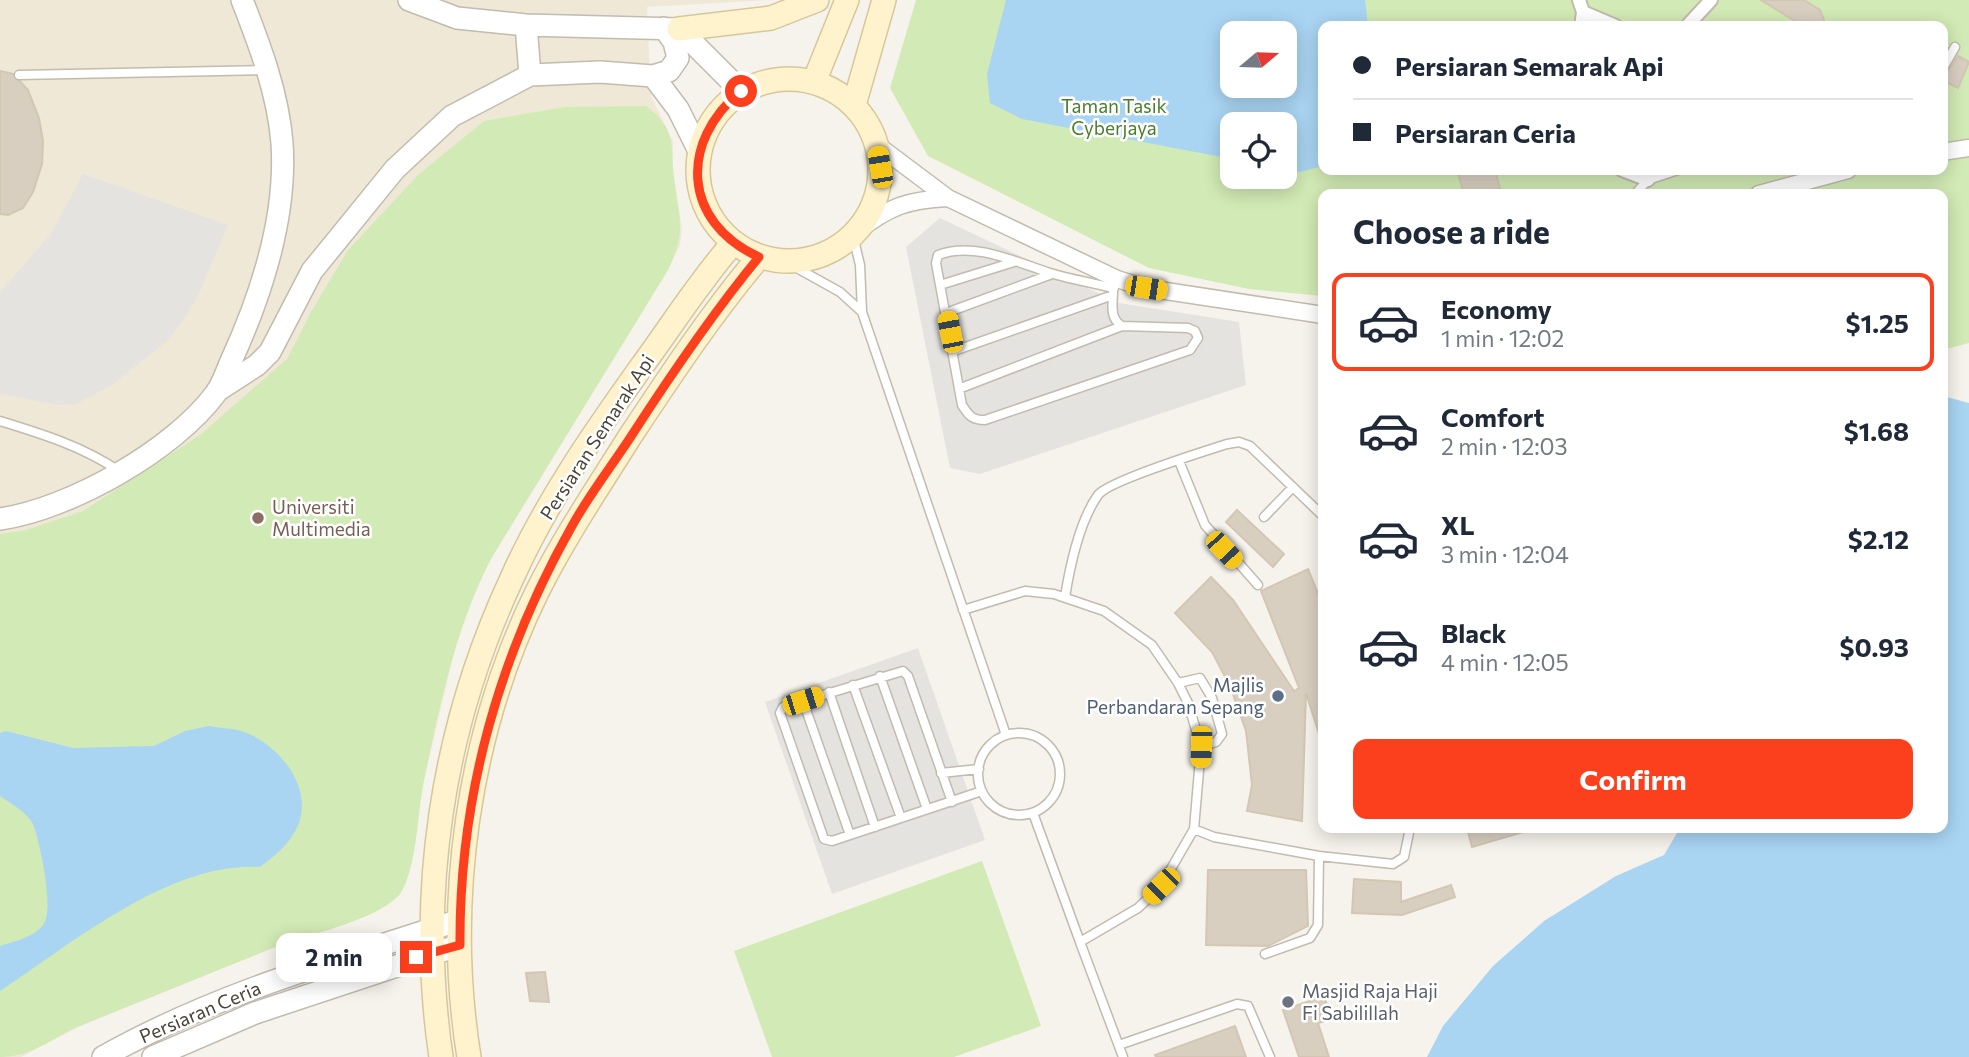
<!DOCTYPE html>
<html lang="en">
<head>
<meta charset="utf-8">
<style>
	:root { --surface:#fff; --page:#f6f6f7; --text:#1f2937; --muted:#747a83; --line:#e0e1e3; --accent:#fc3f1d }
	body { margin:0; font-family:Commissioner,sans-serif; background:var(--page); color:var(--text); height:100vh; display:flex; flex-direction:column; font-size:26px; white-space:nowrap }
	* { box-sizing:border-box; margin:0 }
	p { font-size:23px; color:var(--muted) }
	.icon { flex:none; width:38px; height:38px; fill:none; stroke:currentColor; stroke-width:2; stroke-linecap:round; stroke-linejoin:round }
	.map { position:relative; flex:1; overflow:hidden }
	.drawer { position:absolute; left:1318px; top:189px; width:630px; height:644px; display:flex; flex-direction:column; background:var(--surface); border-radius:14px; box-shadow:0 4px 18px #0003 }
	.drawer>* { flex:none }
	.banner { position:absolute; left:1318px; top:21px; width:630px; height:154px; border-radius:14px; box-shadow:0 4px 18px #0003; display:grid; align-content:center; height:154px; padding:0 35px; background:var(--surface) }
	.needle { width:46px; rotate:71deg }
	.controls { position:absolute; left:1220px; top:21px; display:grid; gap:14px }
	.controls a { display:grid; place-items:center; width:77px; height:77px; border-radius:14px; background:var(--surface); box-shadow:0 4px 18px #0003; font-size:35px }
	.end { position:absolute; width:32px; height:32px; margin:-16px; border:9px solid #fc3f1d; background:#fff; box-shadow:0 0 0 4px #fff }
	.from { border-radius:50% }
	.bubble { position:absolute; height:49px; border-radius:14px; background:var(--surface); box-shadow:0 4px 18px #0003; font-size:23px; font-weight:700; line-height:49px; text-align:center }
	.car { position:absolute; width:21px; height:42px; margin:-21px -10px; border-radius:9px; box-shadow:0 0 5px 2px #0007; background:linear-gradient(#f5c518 24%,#345 0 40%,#f5c518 0 76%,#345 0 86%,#f5c518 0) }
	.banner b { display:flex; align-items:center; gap:24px; height:66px; font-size:26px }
	.banner b+b { border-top:2px solid var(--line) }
	.banner i { width:18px; height:18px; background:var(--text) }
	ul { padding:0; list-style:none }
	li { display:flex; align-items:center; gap:21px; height:98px; margin:0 14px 10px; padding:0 21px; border:4px solid transparent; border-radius:14px }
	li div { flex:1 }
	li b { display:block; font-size:26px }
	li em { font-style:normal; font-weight:700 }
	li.on { border-color:var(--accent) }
	li>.icon { width:63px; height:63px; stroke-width:1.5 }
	h2 { padding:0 35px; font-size:32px; line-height:84px }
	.action { display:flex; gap:14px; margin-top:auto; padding:14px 35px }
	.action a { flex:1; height:80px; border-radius:14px; background:var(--accent); color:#fff; font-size:28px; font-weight:700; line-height:80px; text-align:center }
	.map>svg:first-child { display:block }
</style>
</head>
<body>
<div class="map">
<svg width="1969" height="1057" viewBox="0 0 1969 1057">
	<rect width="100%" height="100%" fill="#f6f3ec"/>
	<path fill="#efe8d6" d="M0 0H770L647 7 651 96 673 142V170L682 229 680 245 668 270 492 557 470 598 456 644 424 780 409 873 399 896 373 913 295 939 78 1027 21 1057H0Z"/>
	<path fill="#d2eab5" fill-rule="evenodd" d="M916 0H1969V343L1943 350 1942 194H1323V296L1249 289 1149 268 928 156 890 88ZM1323 26H1942V170H1323ZM1232 33H1284V86H1232ZM1232 124H1284V177H1232Z
		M646 106C678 130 670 145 674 179 679 220 687 230 668 270L492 557C456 626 440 704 424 780 417 814 418 858 403 889 389 918 305 935 275 947 211 973 146 999 82 1025 53 1037 33 1057 0 1057V534L26 530 83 511 200 435 287 359 311 312 348 250 418 175 484 121 565 107Z
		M982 861 1041 1026 954 1057H772L734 951Z"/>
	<path fill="#e5e3e0" d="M83 174 228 225 198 296 182 322 168 340 112 385 76 404 60 405 0 394V292L51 234Z
		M940 218 1119 303 1239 322 1246 385 980 474 950 468 906 247Z
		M918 648 985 840 832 894 765 702Z"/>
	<path fill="#a9d4f2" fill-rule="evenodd" d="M1006 0H1365L1368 26H1323V166L1300 172 1285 169 1284 124H1232V159L1022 119 990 103 987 74ZM1232 33H1284V86H1232Z
		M1943 396 1969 403V1057H1427L1443 1026 1493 966 1544 921 1616 876 1664 855 1680 828H1942Z
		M209 726C219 728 231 728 241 731 280 743 319 793 294 833 286 847 273 857 260 867 170 861 71 944 0 991V946C15 941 33 938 43 925 55 911 40 842 33 824 27 812 11 804 0 796V733L6 731 73 748 154 746 185 731Z"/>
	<path fill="#d8cfc1" stroke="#d3c7b4" stroke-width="2" d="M1761 0H1804L1820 10 1824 20 1820 26H1803Z
		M1958 56 1969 62 1958 88 1942 80Z
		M0 71 13 74 28 90 39 118 43 141 42 164 33 192 23 208 8 215 0 214Z
		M1457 170H1495L1500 189 1464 194Z
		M1237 510 1284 554 1273 567 1226 522Z
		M1308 569 1323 606V737H1320L1306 693 1302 821 1247 811 1252 785 1246 731 1230 686 1212 652 1175 613 1211 577 1233 600 1294 691 1299 688 1261 591Z
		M1467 828H1526L1527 831 1472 847Z
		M1208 870H1306L1308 926 1268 946 1206 945Z
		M1354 879 1401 882V902L1451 885 1455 897 1402 915 1352 913Z
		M545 972 549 1002 530 1001 526 973Z
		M1324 996 1332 1019 1318 1023 1329 1057H1299L1283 1010Z
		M1235 1026 1246 1057H1156L1155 1055Z"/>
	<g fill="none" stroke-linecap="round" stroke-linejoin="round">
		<g stroke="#c2bbae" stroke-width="11">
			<path id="service" d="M1942 70 1955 47
				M19 75 266 70
				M1635 194 1648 180 1678 170
				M853 236 860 265 862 312 1006 735
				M786 262 840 292 862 312
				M940 285 1014 262
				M1113 291C1113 305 1109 318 1122 326
				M946 313 1052 274
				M954 351 1113 295
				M961 388 1122 326 1188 328 1195 331 1198 338 1190 350 985 420C972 420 969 416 962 405L936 263 938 255C973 241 1016 262 1050 273 1070 279 1092 283 1114 288
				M0 421C42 434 82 446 119 471
				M1179 461 1205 525 1258 585
				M1264 517 1293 487
				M1065 597C1070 566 1079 522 1098 495 1108 481 1205 451 1227 444L1239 442 1250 446 1323 516
				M963 610 1025 591 1054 594 1104 611 1152 645 1178 683 1188 703 1201 747 1194 829 1161 886 1138 908 1080 942 1033 813
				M880 676 927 809
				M1178 683 1200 678 1212 698 1222 734 1216 742 1201 747
				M853 685 901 818
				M829 692 875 827
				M803 701 850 835
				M978 774a41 41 0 1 1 82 0a41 41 0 1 1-82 0Z
				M941 773 979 769
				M952 802 908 676 903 671 783 707 780 713 824 839 832 841 982 791
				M1194 829 1214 837 1319 856 1393 864 1404 857 1410 828
				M1080 942 1123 1057
				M1265 954 1310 938 1318 925 1319 856
				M1119 1045 1237 1004 1248 1006 1270 1057"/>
		</g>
		<g stroke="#c2bbae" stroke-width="16">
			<path id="pedestrian" d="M1579 0 1583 12 1581 26
				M1583 12 1616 26
				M1687 26 1711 0
				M1622 170 1648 180"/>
		</g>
		<g stroke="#c2bbae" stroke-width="19">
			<path id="minor" d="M876 144 948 198 1117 279 1146 288 1323 315
				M1942 152 1969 148
				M1759 194 1848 170
				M858 231C890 206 908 200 948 198"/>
		</g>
		<g stroke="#c2bbae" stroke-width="24">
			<path id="tertiary" d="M409 0 457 18 526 25 679 29 741 91
				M526 25 530 75
				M653 76 678 109 699 151
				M217 391 257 365 270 352 312 271 395 169 452 116 530 75 600 72 653 76 669 71 678 58 674 42 664 28
				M0 519C70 509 174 450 216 393 223 383 227 370 232 359 262 293 287 216 282 143 278 93 260 46 242 0
				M103 1057C214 994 339 959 460 920
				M153 1057 255 1013 460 945"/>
		</g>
		<g stroke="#d6c79b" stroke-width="26">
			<path id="secondary" d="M679 29 771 18 817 0
				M698 170a91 91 0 1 1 182 0a91 91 0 1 1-182 0Z
				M814 82 847 0
				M854 105 884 0
				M441 1057C417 893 442 728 512 578 546 502 594 433 642 366 672 325 699 282 733 243
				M469 1057C444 902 468 733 537 592 564 538 597 489 629 438 670 376 711 314 759 257"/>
		</g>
		<use href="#service" stroke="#fff" stroke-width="8"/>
		<use href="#pedestrian" stroke="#fff" stroke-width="12"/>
		<use href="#minor" stroke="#fff" stroke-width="16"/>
		<use href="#tertiary" stroke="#fff" stroke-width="21"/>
		<use href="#secondary" stroke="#fff3cd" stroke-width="23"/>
	</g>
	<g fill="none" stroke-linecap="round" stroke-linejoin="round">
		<path stroke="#fc3f1d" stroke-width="9" d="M416 957 460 945C459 797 499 655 572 526 589 495 611 467 630 438 670 376 712 314 759 257 682 222 679 142 741 91"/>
	</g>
	<circle fill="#8d6e63" stroke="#fff" stroke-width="2.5" cx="258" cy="518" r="7"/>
	<circle fill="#5c6f8a" stroke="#fff" stroke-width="2.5" cx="1278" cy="696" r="7"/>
	<circle fill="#6b7280" stroke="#fff" stroke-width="2.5" cx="1288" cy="1002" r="7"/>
	<g text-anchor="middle" stroke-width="5" stroke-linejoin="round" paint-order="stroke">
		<g font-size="19" fill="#4a7f2a" stroke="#fff">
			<text x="1114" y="113">Taman Tasik<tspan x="1114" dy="22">Cyberjaya</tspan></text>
		</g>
		<g font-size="19" fill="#4b4439" stroke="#fff">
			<text transform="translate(597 437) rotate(-57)" y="7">Persiaran Semarak Api</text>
			<text transform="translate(200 1012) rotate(-23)" y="7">Persiaran Ceria</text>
		</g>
		<g font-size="19" fill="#785e54" stroke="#fff" text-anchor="start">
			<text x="272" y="514">Universiti<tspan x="272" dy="22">Multimedia</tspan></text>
		</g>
		<g font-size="19" fill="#4e5e75" stroke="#fff" text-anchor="end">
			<text x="1264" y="692">Majlis<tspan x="1264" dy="22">Perbandaran Sepang</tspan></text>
		</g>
		<g font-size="19" fill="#5b616d" stroke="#fff" text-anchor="start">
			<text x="1302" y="998">Masjid Raja Haji<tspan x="1302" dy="22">Fi Sabilillah</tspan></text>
		</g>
	</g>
</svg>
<div class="controls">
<a><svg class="needle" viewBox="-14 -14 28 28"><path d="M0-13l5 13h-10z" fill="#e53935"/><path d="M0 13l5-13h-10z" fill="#747a83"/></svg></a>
<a><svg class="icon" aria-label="locate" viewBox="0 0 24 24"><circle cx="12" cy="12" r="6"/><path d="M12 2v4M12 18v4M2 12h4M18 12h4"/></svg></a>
</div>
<i class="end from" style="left:741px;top:91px"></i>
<i class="end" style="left:416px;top:957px"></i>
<div class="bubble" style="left:276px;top:933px;width:116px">2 min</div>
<i class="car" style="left:880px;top:167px;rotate:350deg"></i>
<i class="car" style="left:1146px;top:288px;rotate:99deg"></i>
<i class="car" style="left:950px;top:332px;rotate:349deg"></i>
<i class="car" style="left:1224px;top:550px;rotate:137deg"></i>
<i class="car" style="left:803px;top:701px;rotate:72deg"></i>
<i class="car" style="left:1201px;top:747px;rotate:182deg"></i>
<i class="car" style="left:1161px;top:886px;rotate:225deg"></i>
<div class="banner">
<b><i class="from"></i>Persiaran Semarak Api</b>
<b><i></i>Persiaran Ceria</b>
</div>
<section class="drawer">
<h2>Choose a ride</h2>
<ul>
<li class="on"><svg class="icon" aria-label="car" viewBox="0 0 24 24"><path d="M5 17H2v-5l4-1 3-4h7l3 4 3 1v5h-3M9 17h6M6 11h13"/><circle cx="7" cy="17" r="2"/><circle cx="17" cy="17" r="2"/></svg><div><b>Economy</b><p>1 min · 12:02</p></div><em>$1.25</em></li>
<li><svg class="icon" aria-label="car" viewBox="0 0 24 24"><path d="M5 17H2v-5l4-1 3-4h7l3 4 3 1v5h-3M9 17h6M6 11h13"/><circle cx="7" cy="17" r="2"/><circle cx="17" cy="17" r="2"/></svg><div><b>Comfort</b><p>2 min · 12:03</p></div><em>$1.68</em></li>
<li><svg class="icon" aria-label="car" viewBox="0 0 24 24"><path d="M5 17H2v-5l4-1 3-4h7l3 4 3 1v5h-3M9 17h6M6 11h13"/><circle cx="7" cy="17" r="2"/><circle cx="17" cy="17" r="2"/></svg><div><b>XL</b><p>3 min · 12:04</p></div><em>$2.12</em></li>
<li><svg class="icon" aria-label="car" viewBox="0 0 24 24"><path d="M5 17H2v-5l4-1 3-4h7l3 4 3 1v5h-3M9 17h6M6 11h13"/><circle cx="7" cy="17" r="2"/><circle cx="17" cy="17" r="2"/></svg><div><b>Black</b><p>4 min · 12:05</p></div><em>$0.93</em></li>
</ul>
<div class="action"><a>Confirm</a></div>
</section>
</div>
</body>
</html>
